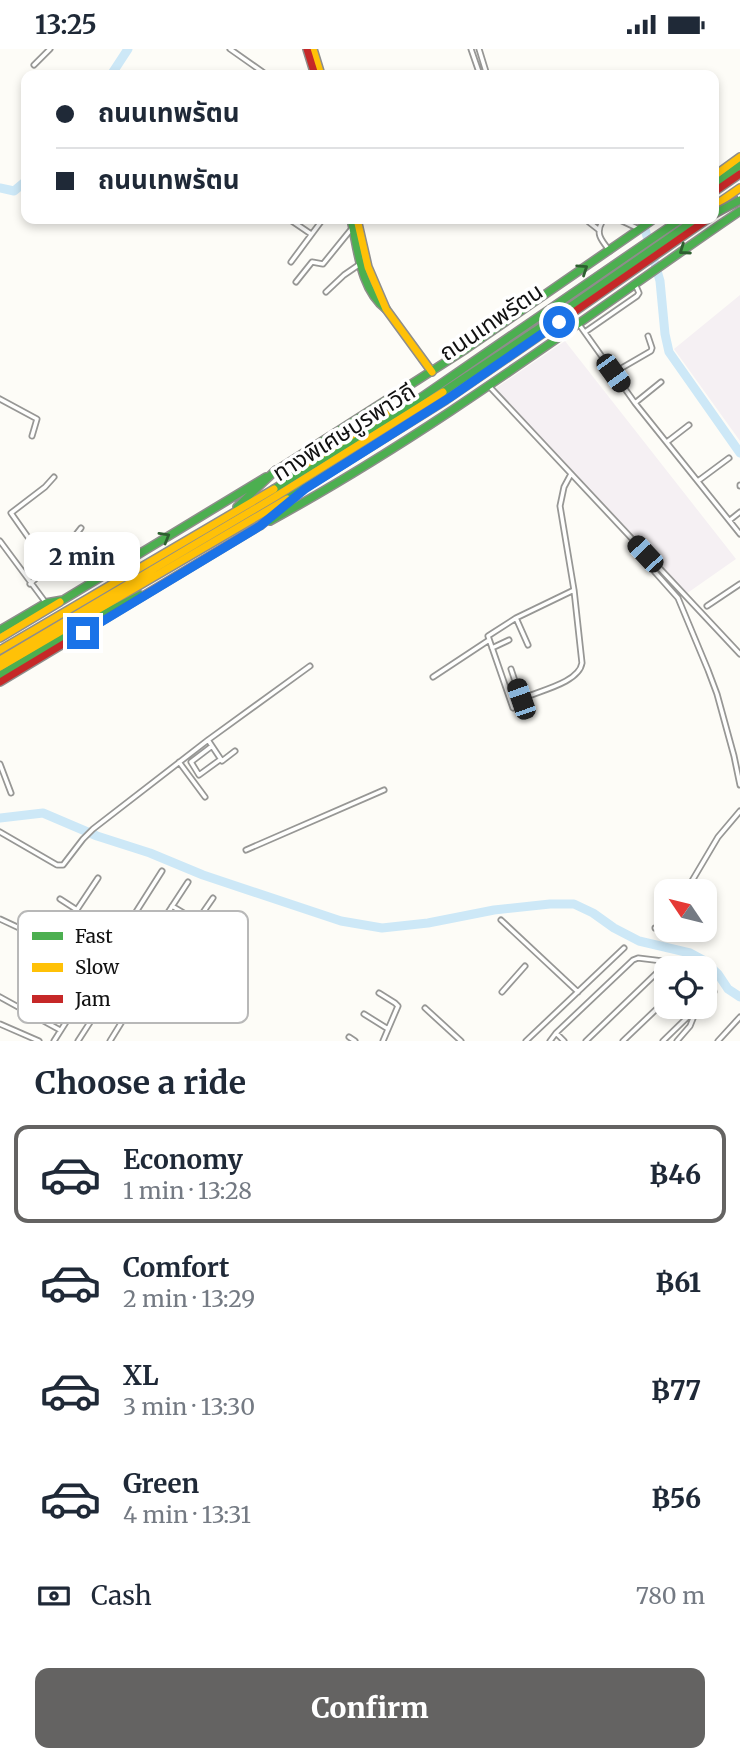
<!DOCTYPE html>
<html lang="en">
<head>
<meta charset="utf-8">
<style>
	:root { --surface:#fff; --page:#f6f6f7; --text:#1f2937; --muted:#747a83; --line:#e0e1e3; --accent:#646362 }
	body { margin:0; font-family:Merriweather,"Noto Sans Thai",serif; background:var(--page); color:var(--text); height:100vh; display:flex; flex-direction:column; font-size:26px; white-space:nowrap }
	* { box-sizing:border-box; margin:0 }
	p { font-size:23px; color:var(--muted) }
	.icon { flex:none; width:38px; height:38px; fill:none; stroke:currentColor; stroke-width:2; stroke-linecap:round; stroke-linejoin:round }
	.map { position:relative; height:992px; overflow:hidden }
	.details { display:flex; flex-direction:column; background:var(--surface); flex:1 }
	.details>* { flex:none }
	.hud { position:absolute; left:21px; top:21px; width:698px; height:154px; border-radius:14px; box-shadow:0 4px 10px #0003; display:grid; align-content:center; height:154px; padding:0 35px; background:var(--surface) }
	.needle { width:46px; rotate:305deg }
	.tools { position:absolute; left:654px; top:830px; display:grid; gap:14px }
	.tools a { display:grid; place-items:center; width:63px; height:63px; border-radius:14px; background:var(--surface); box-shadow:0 4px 10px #0003; font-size:35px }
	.end { position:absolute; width:32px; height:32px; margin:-16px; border:9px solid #1a73e8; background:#fff; box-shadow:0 0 0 4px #fff }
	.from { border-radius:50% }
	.bubble { position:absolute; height:49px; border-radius:14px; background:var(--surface); box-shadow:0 4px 10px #0003; font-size:23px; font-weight:800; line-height:49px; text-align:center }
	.car { position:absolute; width:21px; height:42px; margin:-21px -10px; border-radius:9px; box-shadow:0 0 5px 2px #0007; background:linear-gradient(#222 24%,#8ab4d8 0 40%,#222 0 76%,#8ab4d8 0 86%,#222 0) }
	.hud b { display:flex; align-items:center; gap:24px; height:66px; font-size:26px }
	.hud b+b { border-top:2px solid var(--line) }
	.hud i { width:18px; height:18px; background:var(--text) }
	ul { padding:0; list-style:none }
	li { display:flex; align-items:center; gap:21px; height:98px; margin:0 14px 10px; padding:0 21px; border:4px solid transparent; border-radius:14px }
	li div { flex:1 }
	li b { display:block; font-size:26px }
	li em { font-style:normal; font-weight:800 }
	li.on { border-color:var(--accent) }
	li>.icon { width:63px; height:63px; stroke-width:1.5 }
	h2 { padding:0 35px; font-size:32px; line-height:84px }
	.pay { display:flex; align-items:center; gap:18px; height:77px; padding:0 35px; font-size:26px }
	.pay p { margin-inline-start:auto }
	.cta { display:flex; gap:14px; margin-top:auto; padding:14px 35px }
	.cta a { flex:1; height:80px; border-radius:14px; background:var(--accent); color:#fff; font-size:28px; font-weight:800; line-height:80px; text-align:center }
	.status { display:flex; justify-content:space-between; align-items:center; height:49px; padding:0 35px; background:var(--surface); direction:ltr }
	.status svg { height:19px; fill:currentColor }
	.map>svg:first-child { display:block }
</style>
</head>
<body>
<div class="status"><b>13:25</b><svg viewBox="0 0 49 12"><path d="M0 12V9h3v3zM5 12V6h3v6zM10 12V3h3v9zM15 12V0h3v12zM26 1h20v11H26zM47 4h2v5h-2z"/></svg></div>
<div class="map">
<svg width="740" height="992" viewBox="0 0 740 992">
	<rect width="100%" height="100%" fill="#fdfcf7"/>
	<path fill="#f5f0f3" d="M740 246V392L674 300Z
		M565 292 736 510 686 545 493 341Z"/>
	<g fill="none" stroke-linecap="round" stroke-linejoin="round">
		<path stroke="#cde8f7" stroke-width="9" d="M111 26 128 0
			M0 139 14 142 26 132
			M642 170 660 232 665 285 669 303 740 404
			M0 769 43 764 97 787 150 804 203 826 341 872 382 879 428 874 494 861 550 855H574L593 864 614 879 639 892 690 904 703 911 718 925 728 940 740 948"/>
		<g stroke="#979795" stroke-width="7">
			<path id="street" d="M230 0 267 26
				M471 0 480 26
				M479 0 487 26
				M34 16 50 0
				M289 170 311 185
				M585 170 599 181
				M599 170 602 173C595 185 602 192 610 202
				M612 170 620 171 639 180
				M291 213 323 170
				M296 233 312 213 323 215 353 178
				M326 243 344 226 360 215
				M578 274 635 354 740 485
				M585 283 637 247 639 244 635 235
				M613 324 651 302 652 299 648 287
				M488 336 740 605
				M0 350 37 370 32 387
				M635 354 661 333
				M667 393 689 376
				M698 432 729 409
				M740 436V437
				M730 471 740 463
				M0 492 46 554
				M653 513V521L678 549 708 621 717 645 734 707 740 736
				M49 518 11 464 45 438 54 428
				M30 535 57 510 81 479
				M707 557 740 535
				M516 569 528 596
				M492 599 509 591
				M511 620 521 650C538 642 579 634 582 614L574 541 560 457 564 438 571 425
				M433 628 489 591
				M521 650 513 659 488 587 516 569 574 541
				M208 691 222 712 235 702
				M212 697 191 713 199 726 221 710
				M179 713 205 748
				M0 715 11 744
				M0 783 57 816H63L83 790 93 780 208 691 310 617
				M246 801 384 741
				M686 842 718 788 740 762
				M60 850 77 861
				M172 857 197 872 213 849
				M136 863 159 878 182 896
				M0 870 30 884 50 896 92 932 142 965
				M501 871 578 943
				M655 879 663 878 667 873
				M50 896 72 868 98 829
				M143 902 168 918
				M129 925 155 940
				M705 928 712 934 714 943 705 952
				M502 943 525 917
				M379 944 395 954 398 957 383 992
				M114 946 188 833
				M0 948 60 981
				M425 959 461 992
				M364 965 388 980
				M0 975 39 992
				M556 984 564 992
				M349 988 355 992
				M54 992 162 822
				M78 992 109 944
				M110 992 131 958
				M526 992 624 899
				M550 992 556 984 633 911 638 909 687 915 695 919
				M586 992 668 913
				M623 992 667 950
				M663 992 699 957
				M677 992 690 977 696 962
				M718 992 740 968"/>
		</g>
		<g stroke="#8e8d8b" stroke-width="10">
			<path id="fast" d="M714 136 740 116
				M351 170C358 200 360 240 386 260
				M443 343 535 282 696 170
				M274 423 466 300 654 170
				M274 440 413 354 681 170
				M287 450 446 351 561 272
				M237 458 276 421
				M270 472C435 382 585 268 740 162
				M0 581 46 554 63 551 266 428
				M0 626 97 568 140 546"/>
		</g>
		<g stroke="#8e8d8b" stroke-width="10">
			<path id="slow" d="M313 0 321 26
				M714 127 740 108
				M714 157 740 139
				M357 170 368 218 386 260 432 323
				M298 420 386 365
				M0 589 60 553
				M0 601 274 440
				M0 611 275 448 443 343
				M0 618 287 450"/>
		</g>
		<g stroke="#8e8d8b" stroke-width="10">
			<path id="jam" d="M307 0 315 26
				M714 143 740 125
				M561 272 708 170
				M260 477 288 454
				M0 633 261 476"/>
		</g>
		<use href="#street" stroke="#fffffe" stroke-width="3.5"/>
		<use href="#fast" stroke="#4caf50" stroke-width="7"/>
		<use href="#slow" stroke="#ffc107" stroke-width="7"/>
		<use href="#jam" stroke="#c62828" stroke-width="7"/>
		<g stroke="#858482" stroke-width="10" stroke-linecap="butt">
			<path id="fast-bridge" d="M714 165 740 151"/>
		</g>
		<use href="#fast-bridge" stroke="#4caf50" stroke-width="7"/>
	</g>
	<defs><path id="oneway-chevron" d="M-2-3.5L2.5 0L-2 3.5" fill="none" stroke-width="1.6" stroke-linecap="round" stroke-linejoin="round" transform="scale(1.75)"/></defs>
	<g stroke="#2e6030">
		<use href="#oneway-chevron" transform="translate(684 201) rotate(145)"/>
		<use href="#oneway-chevron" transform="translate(583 220) rotate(-34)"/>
		<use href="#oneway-chevron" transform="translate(165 488) rotate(-30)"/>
	</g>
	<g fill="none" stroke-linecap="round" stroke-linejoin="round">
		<path stroke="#1a73e8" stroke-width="9" d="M83 584 260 477 305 440 449 349 559 273"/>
	</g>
	<g text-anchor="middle" stroke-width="7" stroke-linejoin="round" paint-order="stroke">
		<g font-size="23" fill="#111" stroke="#fff">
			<text transform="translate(491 273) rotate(-34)" y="8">ถนนเทพรัตน</text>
			<text transform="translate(344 383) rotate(-32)" y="8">ทางพิเศษบูรพาวิถี</text>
		</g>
	</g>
	<rect x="18" y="862" width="230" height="112" rx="10" fill="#fff" stroke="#b8b8b8" stroke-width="2"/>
	<rect x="32" y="883" width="31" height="8" fill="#4caf50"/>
	<rect x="32" y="914" width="31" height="9" fill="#ffc107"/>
	<rect x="32" y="946" width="31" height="8" fill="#c62828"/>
	<g font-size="19" fill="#111">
		<text x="75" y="894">Fast</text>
		<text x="75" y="925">Slow</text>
		<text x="75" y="957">Jam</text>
	</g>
</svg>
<div class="tools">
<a><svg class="needle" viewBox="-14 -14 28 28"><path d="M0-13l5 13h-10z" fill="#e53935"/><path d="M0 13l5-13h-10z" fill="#747a83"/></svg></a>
<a><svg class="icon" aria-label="locate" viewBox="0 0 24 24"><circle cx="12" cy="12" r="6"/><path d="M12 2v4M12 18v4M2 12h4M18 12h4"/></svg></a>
</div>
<i class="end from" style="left:559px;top:273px"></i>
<i class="end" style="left:83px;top:584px"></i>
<div class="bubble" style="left:24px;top:483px;width:116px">2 min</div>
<i class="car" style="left:613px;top:324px;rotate:144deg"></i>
<i class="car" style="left:645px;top:505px;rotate:317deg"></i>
<i class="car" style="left:521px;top:650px;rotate:341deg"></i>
<div class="hud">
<b><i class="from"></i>ถนนเทพรัตน</b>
<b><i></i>ถนนเทพรัตน</b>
</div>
</div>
<section class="details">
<h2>Choose a ride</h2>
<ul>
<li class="on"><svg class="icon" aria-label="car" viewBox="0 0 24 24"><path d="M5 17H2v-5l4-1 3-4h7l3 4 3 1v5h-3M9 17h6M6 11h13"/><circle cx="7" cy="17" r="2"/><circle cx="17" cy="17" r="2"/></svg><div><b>Economy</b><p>1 min · 13:28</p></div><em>฿46</em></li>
<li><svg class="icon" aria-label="car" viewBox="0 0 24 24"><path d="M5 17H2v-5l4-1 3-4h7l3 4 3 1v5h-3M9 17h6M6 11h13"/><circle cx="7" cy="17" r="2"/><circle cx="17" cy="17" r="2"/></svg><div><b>Comfort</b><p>2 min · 13:29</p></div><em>฿61</em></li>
<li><svg class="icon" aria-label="car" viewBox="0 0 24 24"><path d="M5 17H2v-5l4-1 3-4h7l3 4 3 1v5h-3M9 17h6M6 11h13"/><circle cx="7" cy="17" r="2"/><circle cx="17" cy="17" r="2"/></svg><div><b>XL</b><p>3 min · 13:30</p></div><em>฿77</em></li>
<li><svg class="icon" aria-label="car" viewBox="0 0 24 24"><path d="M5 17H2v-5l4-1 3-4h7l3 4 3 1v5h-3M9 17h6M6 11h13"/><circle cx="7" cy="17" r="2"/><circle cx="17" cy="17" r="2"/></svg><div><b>Green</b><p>4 min · 13:31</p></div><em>฿56</em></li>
</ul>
<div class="pay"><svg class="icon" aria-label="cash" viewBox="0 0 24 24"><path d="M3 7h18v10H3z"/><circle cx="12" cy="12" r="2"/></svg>Cash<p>780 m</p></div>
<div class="cta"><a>Confirm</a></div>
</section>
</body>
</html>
